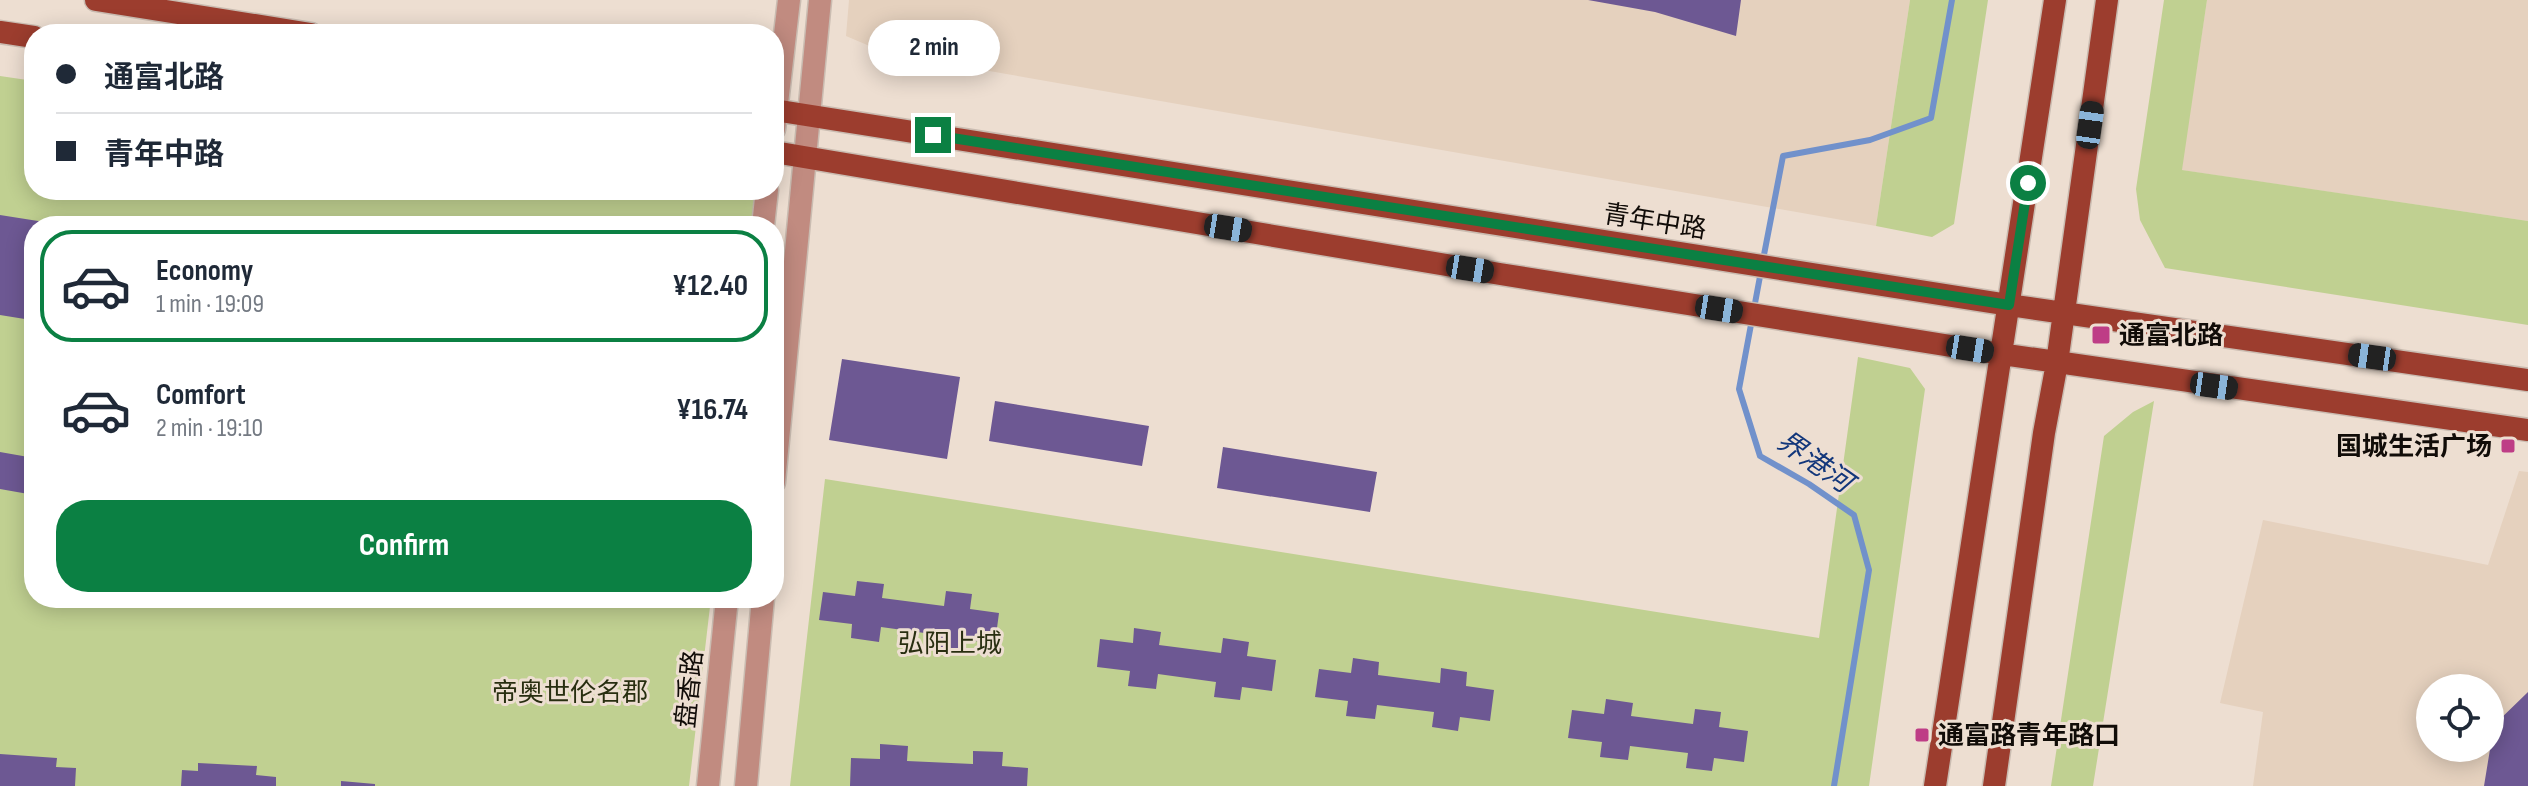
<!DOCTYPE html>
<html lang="en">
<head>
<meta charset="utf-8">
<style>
	:root { --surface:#fff; --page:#f2f2f3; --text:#1f2937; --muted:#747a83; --line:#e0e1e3; --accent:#0b8043 }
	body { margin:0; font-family:"Sofia Sans Condensed","Noto Sans SC",sans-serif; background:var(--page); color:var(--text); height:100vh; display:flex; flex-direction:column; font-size:30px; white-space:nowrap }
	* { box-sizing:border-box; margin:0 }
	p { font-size:26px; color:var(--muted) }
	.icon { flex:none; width:44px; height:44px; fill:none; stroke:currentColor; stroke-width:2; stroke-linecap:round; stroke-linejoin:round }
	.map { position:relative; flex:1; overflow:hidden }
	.panel { position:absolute; left:24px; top:216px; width:760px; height:392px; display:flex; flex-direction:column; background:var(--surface); border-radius:32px; box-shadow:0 4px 20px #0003 }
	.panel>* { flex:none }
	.banner { position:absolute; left:24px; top:24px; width:760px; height:176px; border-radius:32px; box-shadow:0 4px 20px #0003; display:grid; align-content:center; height:176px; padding:0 32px; background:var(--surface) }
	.controls { position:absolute; left:2416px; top:674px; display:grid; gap:16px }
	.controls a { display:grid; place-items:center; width:88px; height:88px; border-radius:50%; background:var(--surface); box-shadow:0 4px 20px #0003; font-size:40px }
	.end { position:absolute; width:36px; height:36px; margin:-18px; border:10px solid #0b8043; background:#fff; box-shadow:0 0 0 4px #fff }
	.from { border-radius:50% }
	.bubble { position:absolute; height:56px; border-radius:28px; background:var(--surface); box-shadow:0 4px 20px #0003; font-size:26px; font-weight:700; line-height:56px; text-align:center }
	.car { position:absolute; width:24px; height:48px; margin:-24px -12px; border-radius:10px; box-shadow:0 0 6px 2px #0007; background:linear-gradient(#222 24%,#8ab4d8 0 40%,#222 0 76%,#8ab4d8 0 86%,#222 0) }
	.banner b { display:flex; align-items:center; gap:28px; height:76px; font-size:30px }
	.banner b+b { border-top:2px solid var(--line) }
	.banner i { width:20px; height:20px; background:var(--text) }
	ul { padding:14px 0 0; list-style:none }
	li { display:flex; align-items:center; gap:24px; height:112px; margin:0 16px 12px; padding:0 16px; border:4px solid transparent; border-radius:32px }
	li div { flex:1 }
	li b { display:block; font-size:30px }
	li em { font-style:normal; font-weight:700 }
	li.on { border-color:var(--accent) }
	li>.icon { width:72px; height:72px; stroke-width:1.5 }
	.primary-button { display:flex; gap:16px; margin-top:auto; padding:16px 32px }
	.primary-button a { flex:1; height:92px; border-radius:32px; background:var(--accent); color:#fff; font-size:32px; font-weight:700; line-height:92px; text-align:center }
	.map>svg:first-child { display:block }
</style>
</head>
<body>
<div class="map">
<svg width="2528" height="786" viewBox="0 0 2528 786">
	<rect width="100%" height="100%" fill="#edded1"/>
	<path fill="#e5d1be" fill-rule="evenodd" d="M849 0H1910L1876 226 886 53 846 36Z
		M2207 0H2528V221L2181 170Z
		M2519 471 2528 472V786H2253L2263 712 2220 703 2263 520 2488 565ZM2430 688H2490V748H2430Z"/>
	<path fill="#c0d091" d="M1910 0H1988L1954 224 1932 237 1876 226Z
		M2164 0H2207L2182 170 2528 221V325L2165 268 2140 220 2136 189Z
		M0 76 34 81V190H757L753 226H34V598H711L689 786H0Z
		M1858 357 1910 368 1925 389 1869 786H790L825 479 1819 638Z
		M2154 401 2093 786H2051L2104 436 2133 412Z"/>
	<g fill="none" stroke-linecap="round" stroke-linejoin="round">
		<path stroke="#7191cb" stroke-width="6" d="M1763 260 1783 156 1870 140 1931 118 1952 0
			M1761 271 1739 389 1760 456 1809 484 1854 515 1869 570 1834 786"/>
	</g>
	<path fill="#6d5893" d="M1588 0H1741L1736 36 1655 12Z
		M0 215 57 224 34 226V360L28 342 31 320 0 315Z
		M842 359 960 377 947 459 829 440Z
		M995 401 1149 426 1142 466 989 441Z
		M1223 447 1377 472 1370 512 1217 488Z
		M0 452 34 458V495L0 489Z
		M857 581 884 584 882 598 944 606 946 591 972 594 970 609 999 613 995 643 964 640 963 653 937 650 939 635 881 627 879 642 851 638 852 624 819 620 823 592 855 596Z
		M1134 628 1161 632 1159 645 1221 653 1223 638 1249 642 1247 656 1276 660 1272 691 1242 687 1240 700 1214 697 1216 682 1158 674 1156 689 1128 686 1130 671 1097 667 1100 639 1133 643Z
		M1353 658 1379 662 1378 675 1440 683 1441 668 1467 672 1466 686 1494 690 1490 721 1460 717 1458 731 1432 727 1434 712 1377 705 1375 719 1346 716 1348 701 1315 697 1319 669 1351 673Z
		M2528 692V786H2484L2494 725Z
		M1606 699 1633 703 1631 716 1693 724 1695 709 1721 712 1719 727 1748 731 1744 762 1714 758 1712 771 1686 768 1688 753 1630 746 1628 760 1600 757 1602 742 1568 738 1572 710 1604 714Z
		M880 744 908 746 907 761 973 764V751L1003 752 1002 766 1028 768 1027 786H850L851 758 880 759Z
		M0 754 57 758 56 767 76 768 75 786H0Z
		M198 763 257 766 256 775 276 777V786H181L182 770 198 771Z
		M341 781 375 784V786H341Z"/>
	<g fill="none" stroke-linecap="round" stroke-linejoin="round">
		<g stroke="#cabcb1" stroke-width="25">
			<path id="tertiary" d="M774 129 789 0
				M763 226 767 190
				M774 482 820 0
				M708 786 727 598
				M746 786 763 598"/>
		</g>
		<g stroke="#cabcb1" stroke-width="25">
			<path id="primary" d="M96 0 311 34
				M0 32 34 37
				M774 110 2009 305 2528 380
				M774 152 1500 274 2001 354 2528 430
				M1935 786 2055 0
				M1994 786 2044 433 2057 363 2107 0"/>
		</g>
		<use href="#tertiary" stroke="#c18b80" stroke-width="22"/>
		<use href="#primary" stroke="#9c3d2e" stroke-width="22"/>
	</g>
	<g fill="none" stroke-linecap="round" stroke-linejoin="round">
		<path stroke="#0b8043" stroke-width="10" d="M933 135 2009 305 2028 183"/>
	</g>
	<g fill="#be3d86" stroke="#edded1" stroke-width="3">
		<rect x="2091" y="325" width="20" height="20" rx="4"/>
		<rect x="2500" y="438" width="16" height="16" rx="4"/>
		<rect x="1914" y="727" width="16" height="16" rx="4"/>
	</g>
	<g text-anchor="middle" stroke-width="6" stroke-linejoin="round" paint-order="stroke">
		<g font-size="26" fill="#110c08" stroke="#edded1">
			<text transform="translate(1655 221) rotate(9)" y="9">青年中路</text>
			<text transform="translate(689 689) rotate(-84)" y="9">盘香路</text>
		</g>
		<g font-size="26" font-weight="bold" fill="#110c08" stroke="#edded1" text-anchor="start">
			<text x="2119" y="344">通富北路</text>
			<text x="2492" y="455" text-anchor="end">国城生活广场</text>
			<text x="1938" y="744">通富路青年路口</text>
		</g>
		<g font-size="26" fill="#282e10" stroke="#edded1">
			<text x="950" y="652">弘阳上城</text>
			<text x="570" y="701">帝奥世伦名郡</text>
		</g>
		<g font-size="28" font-style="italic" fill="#13377b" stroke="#edded1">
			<text transform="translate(1815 461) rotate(35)" y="10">界港河</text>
		</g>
	</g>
</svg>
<div class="controls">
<a><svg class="icon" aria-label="locate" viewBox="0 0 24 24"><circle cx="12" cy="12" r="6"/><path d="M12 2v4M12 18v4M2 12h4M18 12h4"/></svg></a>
</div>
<i class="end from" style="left:2028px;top:183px"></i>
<i class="end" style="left:933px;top:135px"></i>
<div class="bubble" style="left:868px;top:20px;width:132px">2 min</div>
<i class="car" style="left:2090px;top:125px;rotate:8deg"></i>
<i class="car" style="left:1228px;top:228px;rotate:99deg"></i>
<i class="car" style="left:1470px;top:269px;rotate:99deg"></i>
<i class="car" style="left:1719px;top:309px;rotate:99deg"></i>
<i class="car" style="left:1970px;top:349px;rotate:99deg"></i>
<i class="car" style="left:2372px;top:357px;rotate:278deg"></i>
<i class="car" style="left:2214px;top:386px;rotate:98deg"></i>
<div class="banner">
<b><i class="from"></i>通富北路</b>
<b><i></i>青年中路</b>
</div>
<section class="panel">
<ul>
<li class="on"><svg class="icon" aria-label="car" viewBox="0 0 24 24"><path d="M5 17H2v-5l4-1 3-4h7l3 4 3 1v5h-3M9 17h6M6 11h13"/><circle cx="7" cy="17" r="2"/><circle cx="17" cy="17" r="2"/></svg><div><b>Economy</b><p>1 min · 19:09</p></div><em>¥12.40</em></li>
<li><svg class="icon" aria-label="car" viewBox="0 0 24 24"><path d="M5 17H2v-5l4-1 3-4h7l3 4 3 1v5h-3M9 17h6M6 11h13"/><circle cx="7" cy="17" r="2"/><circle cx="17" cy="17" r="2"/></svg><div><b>Comfort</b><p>2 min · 19:10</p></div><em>¥16.74</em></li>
</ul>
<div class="primary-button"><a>Confirm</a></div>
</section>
</div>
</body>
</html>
